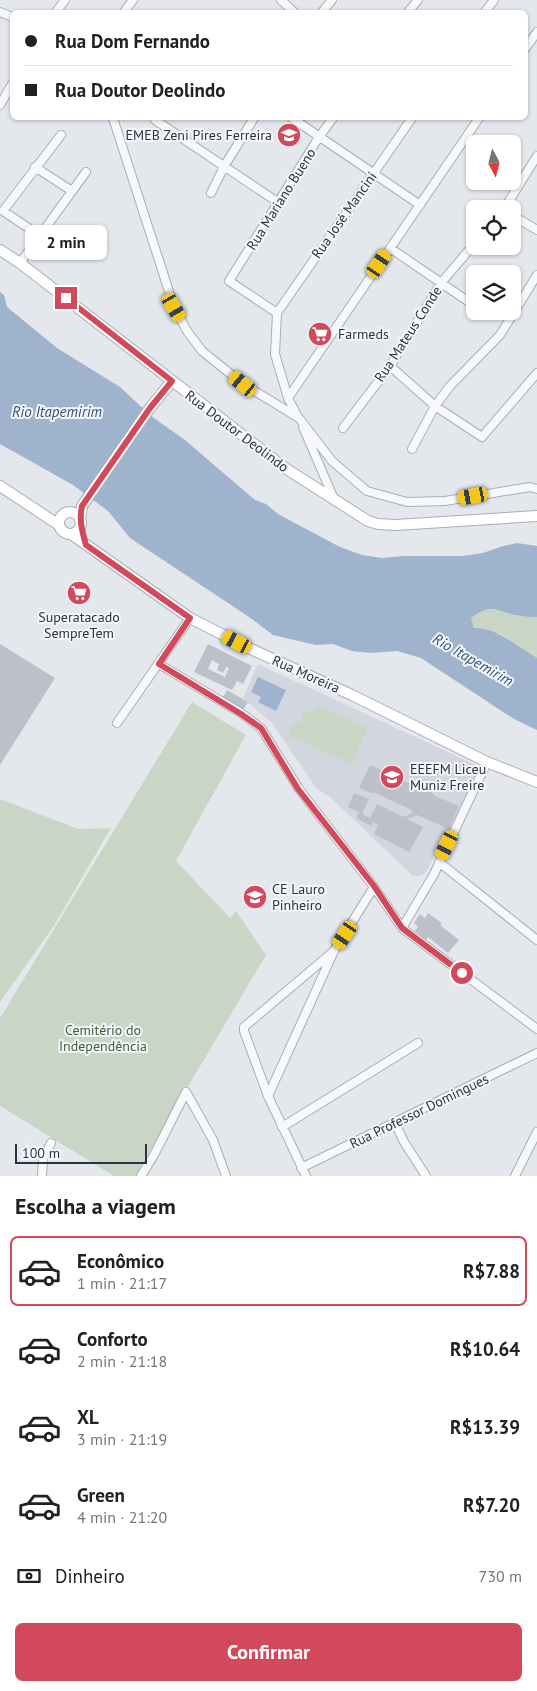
<!DOCTYPE html>
<html lang="pt">
<head>
<meta charset="utf-8">
<style>
	:root { --surface:#fff; --page:#f2f2f2; --text:#202124; --muted:#757577; --line:#e0e0e0; --accent:#d1495b }
	body { margin:0; font-family:"PT Sans",sans-serif; background:var(--page); color:var(--text); height:100vh; display:flex; flex-direction:column; font-size:19px; white-space:nowrap }
	* { box-sizing:border-box; margin:0 }
	p { font-size:16px; color:var(--muted) }
	.icon { flex:none; width:28px; height:28px; fill:none; stroke:currentColor; stroke-width:2; stroke-linecap:round; stroke-linejoin:round }
	.map { position:relative; height:1176px; overflow:hidden }
	.drawer { display:flex; flex-direction:column; background:var(--surface); flex:1 }
	.drawer>* { flex:none }
	.guide { position:absolute; left:10px; top:10px; width:518px; height:110px; border-radius:8px; box-shadow:0 1px 4px #0004; display:grid; align-content:center; height:110px; padding:0 15px; background:var(--surface) }
	.needle { width:32px; rotate:173deg }
	.tools { position:absolute; left:466px; top:135px; display:grid; gap:10px }
	.tools a { display:grid; place-items:center; width:55px; height:55px; border-radius:8px; background:var(--surface); box-shadow:0 1px 4px #0004; font-size:25px }
	.scale { position:absolute; left:15px; bottom:12px; width:132px; box-sizing:border-box; padding-left:5px; border:2px solid #2b3445; border-top:0; font-size:14px; line-height:18px; white-space:nowrap; color:#2b3445; -webkit-text-stroke:4px #f4f6f9; paint-order:stroke }
	.end { position:absolute; width:22px; height:22px; margin:-11px; border:6px solid #d1495b; background:#fff; box-shadow:0 0 0 2px #fff }
	.from { border-radius:50% }
	.bubble { position:absolute; height:35px; border-radius:8px; background:var(--surface); box-shadow:0 1px 4px #0004; font-size:16px; font-weight:800; line-height:35px; text-align:center }
	.car { position:absolute; width:15px; height:30px; margin:-15px -8px; border-radius:6px; box-shadow:0 0 4px 1px #0007; background:linear-gradient(#f5c518 24%,#345 0 40%,#f5c518 0 76%,#345 0 86%,#f5c518 0) }
	.guide b { display:flex; align-items:center; gap:18px; height:48px; font-size:19px }
	.guide b+b { border-top:1px solid var(--line) }
	.guide i { width:12px; height:12px; background:var(--text) }
	ul { padding:0; list-style:none }
	li { display:flex; align-items:center; gap:15px; height:70px; margin:0 10px 8px; padding:0 5px; border:2px solid transparent; border-radius:8px }
	li div { flex:1 }
	li b { display:block; font-size:19px }
	li em { font-style:normal; font-weight:800 }
	li.selected { border-color:var(--accent) }
	li>.icon { width:45px; height:45px; stroke-width:1.5 }
	h2 { padding:0 15px; font-size:22px; line-height:60px }
	.pay { display:flex; align-items:center; gap:12px; height:55px; padding:0 15px; font-size:19px }
	.pay p { margin-inline-start:auto }
	.action { display:flex; gap:10px; margin-top:auto; padding:10px 15px }
	.action a { flex:1; height:58px; border-radius:8px; background:var(--accent); color:#fff; font-size:20px; font-weight:800; line-height:58px; text-align:center }
	.map>svg:first-child { display:block }
</style>
</head>
<body>
<div class="map">
<svg width="537" height="1176" viewBox="0 0 537 1176">
	<rect width="100%" height="100%" fill="#e4e7ec"/>
	<path fill="#d2d6de" d="M258 664 480 767 449 831 425 873 420 876H413L330 797 316 788 272 723 243 698Z"/>
	<path fill="#c9d6c5" d="M497 609 520 616 537 617V658L503 635 474 628 471 618 481 610Z
		M192 702 246 735 176 861 230 918 236 911 266 955 135 1176H114L0 1106V1018Z
		M317 705 368 728 351 764 288 735 295 721 299 723 305 710 313 714Z
		M0 799 78 829 111 828 53 927 0 1002Z"/>
	<path fill="#9fb4cc" d="M0 292 4 295 7 307 57 348 120 387 151 416 185 440 255 500 266 504 278 514 340 547 362 555 382 558 403 556H463L483 553 503 546 517 543 537 546V617C532 617 526 617 521 616 498 613 493 601 471 618L474 628C498 628 517 646 537 658V730L514 719 421 658 397 651 370 653 352 651 333 644 316 645 273 635 252 619 130 538 108 511 73 485 0 444Z
		M258 677 286 690 276 711 258 702 261 697 251 692Z"/>
	<path fill="#bbc0ca" fill-rule="evenodd" d="M0 644 55 678 0 765Z
		M208 644 252 666 243 684 237 681 232 690 194 672ZM212 660 219 664 217 670 223 673 226 667 229 668 225 677 208 669Z
		M227 690 248 702 243 710 222 699Z
		M370 765 434 794 433 795 459 806 449 829 417 815 407 819 423 827 409 852 374 834 378 825 373 822 371 826 356 818 359 812 348 807 354 793 369 799 362 814 370 818 377 804 403 817 413 813 411 812 412 810 373 792V794L359 788Z
		M428 913 442 923 440 925 459 940 448 953 428 937 426 940 415 931 418 927 414 923 420 914 425 918Z"/>
	<g fill="none" stroke-linecap="round" stroke-linejoin="round">
		<g stroke="#a9aeb7" stroke-width="10">
			<path id="street" d="M281 0 294 12
				M0 12 12 17
				M56 12 65 0
				M124 12 133 0
				M322 12 332 0
				M408 12 418 0
				M485 12 494 0
				M525 49 537 32
				M0 105 12 84
				M113 118 174 307 187 331 202 351 243 384 299 418 332 461 367 491 407 502 445 501 530 487 537 489
				M156 118 155 120 279 203
				M292 118 420 205
				M35 167 72 191
				M211 193 225 165 254 118
				M504 209 537 156
				M512 215 537 230
				M39 235 3 211 61 135
				M390 248 475 306
				M20 263 86 172
				M277 313 229 281 319 137 333 118
				M277 313 412 118
				M277 313 275 354 288 398 298 417
				M390 366 435 406 482 437 537 373
				M288 398 479 118
				M303 427 334 499
				M343 428 390 366 441 283 475 243
				M412 449 435 406 450 386 500 335 537 275
				M159 664 241 713 261 728 299 789 374 887 402 928 537 1029
				M117 723 190 618
				M439 862 537 940
				M402 928 434 874 487 762
				M186 1092 213 1140 226 1176
				M268 1096 334 951 374 887
				M395 1123 404 1142 426 1176
				M282 1127 418 1043
				M301 1168 537 1053
				M42 1176 43 1159 51 1143
				M141 1176 154 1155 186 1092
				M306 1176 268 1096 244 1031V1027L334 951
				M515 1176 537 1132"/>
		</g>
		<g stroke="#a9aeb7" stroke-width="12">
			<path id="secondary" d="M0 250 20 263 285 468 368 521 378 524 396 525 537 516
				M0 486 59 525
				M59 523a11 11 0 1 1 22 0a11 11 0 1 1-22 0Z
				M80 520 82 506 150 408 172 381
				M71 534 190 618 253 650 352 695 487 762 537 782"/>
		</g>
		<use href="#street" stroke="#f7f8fa" stroke-width="8"/>
		<use href="#secondary" stroke="#fff" stroke-width="10"/>
	</g>
	<g fill="none" stroke-linecap="round" stroke-linejoin="round">
		<path stroke="#d1495b" stroke-width="6" d="M66 298 172 381 150 408 82 506C79 520 82 531 86 545L190 618 159 664 241 714 261 728 298 789 374 886 402 928 462 973"/>
	</g>
	<defs>
		<g id="school-disc" transform="scale(1.25)"><circle r="9.5" fill="#d1495b" stroke="#f4f6f9"/><path d="M0-5L7-2L0 1L-7-2ZM-4 1L0 2.5L4 1V4Q0 6-4 4Z" fill="#fff"/></g>
		<g id="supermarket-disc" transform="scale(1.25)"><circle r="9.5" fill="#d1495b" stroke="#f4f6f9"/><path d="M-6-5.5h2.5l.6 2H6L4.5 2H-2.5L-4.4-4H-6ZM-1.5 3.2a1.3 1.3 0 1 0 .1 0ZM3 3.2a1.3 1.3 0 1 0 .1 0Z" fill="#fff"/></g>
	</defs>
	<g fill-rule="evenodd">
		<use href="#school-disc" x="289" y="135"/>
		<use href="#supermarket-disc" x="320" y="334"/>
		<use href="#supermarket-disc" x="79" y="593"/>
		<use href="#school-disc" x="392" y="777"/>
		<use href="#school-disc" x="255" y="897"/>
	</g>
	<g text-anchor="middle" stroke-width="4" stroke-linejoin="round" paint-order="stroke">
		<g font-size="14" fill="#2b3445" stroke="#f4f6f9" text-anchor="start">
			<text x="272" y="140" text-anchor="end">EMEB Zeni Pires Ferreira</text>
			<text x="338" y="339">Farmeds</text>
			<text x="79" y="622" text-anchor="middle">Superatacado<tspan x="79" dy="16">SempreTem</tspan></text>
			<text x="410" y="774">EEEFM Liceu<tspan x="410" dy="16">Muniz Freire</tspan></text>
			<text x="272" y="894">CE Lauro<tspan x="272" dy="16">Pinheiro</tspan></text>
		</g>
		<g font-size="14" fill="#2b3445" stroke="#f4f6f9">
			<text transform="translate(281 199) rotate(-58)" y="5">Rua Mariano Bueno</text>
			<text transform="translate(344 215) rotate(-55)" y="5">Rua José Mancini</text>
			<text transform="translate(408 334) rotate(-57)" y="5">Rua Mateus Conde</text>
			<text transform="translate(237 431) rotate(37)" y="5">Rua Doutor Deolindo</text>
			<text transform="translate(306 674) rotate(24)" y="5">Rua Moreira</text>
			<text transform="translate(419 1111) rotate(-26)" y="5">Rua Professor Domingues</text>
		</g>
		<g font-size="14" fill="#3f6138" stroke="#f4f6f9">
			<text x="103" y="1035">Cemitério do<tspan x="103" dy="16">Independência</tspan></text>
		</g>
		<g font-size="15" font-style="italic" fill="#34527a" stroke="#f4f6f9">
			<text x="57" y="417">Rio Itapemirim</text>
			<text transform="translate(473 660) rotate(30)" y="5">Rio Itapemirim</text>
		</g>
	</g>
</svg>
<div class="tools">
<a><svg class="needle" viewBox="-14 -14 28 28"><path d="M0-13l5 13h-10z" fill="#e53935"/><path d="M0 13l5-13h-10z" fill="#757577"/></svg></a>
<a><svg class="icon" aria-label="locate" viewBox="0 0 24 24"><circle cx="12" cy="12" r="6"/><path d="M12 2v4M12 18v4M2 12h4M18 12h4"/></svg></a>
<a><svg class="icon" aria-label="layers" viewBox="0 0 24 24"><path d="M12 4l9 5-9 5-9-5zM3 14l9 5 9-5"/></svg></a>
</div>
<div class="scale">100 m</div>
<i class="end from" style="left:462px;top:973px"></i>
<i class="end" style="left:66px;top:298px"></i>
<div class="bubble" style="left:25px;top:225px;width:82px">2 min</div>
<i class="car" style="left:379px;top:264px;rotate:34deg"></i>
<i class="car" style="left:174px;top:307px;rotate:150deg"></i>
<i class="car" style="left:243px;top:384px;rotate:309deg"></i>
<i class="car" style="left:473px;top:496px;rotate:260deg"></i>
<i class="car" style="left:237px;top:642px;rotate:297deg"></i>
<i class="car" style="left:447px;top:845px;rotate:206deg"></i>
<i class="car" style="left:345px;top:935px;rotate:214deg"></i>
<div class="guide">
<b><i class="from"></i>Rua Dom Fernando</b>
<b><i></i>Rua Doutor Deolindo</b>
</div>
</div>
<section class="drawer">
<h2>Escolha a viagem</h2>
<ul>
<li class="selected"><svg class="icon" aria-label="car" viewBox="0 0 24 24"><path d="M5 17H2v-5l4-1 3-4h7l3 4 3 1v5h-3M9 17h6M6 11h13"/><circle cx="7" cy="17" r="2"/><circle cx="17" cy="17" r="2"/></svg><div><b>Econômico</b><p>1 min · 21:17</p></div><em>R$7.88</em></li>
<li><svg class="icon" aria-label="car" viewBox="0 0 24 24"><path d="M5 17H2v-5l4-1 3-4h7l3 4 3 1v5h-3M9 17h6M6 11h13"/><circle cx="7" cy="17" r="2"/><circle cx="17" cy="17" r="2"/></svg><div><b>Conforto</b><p>2 min · 21:18</p></div><em>R$10.64</em></li>
<li><svg class="icon" aria-label="car" viewBox="0 0 24 24"><path d="M5 17H2v-5l4-1 3-4h7l3 4 3 1v5h-3M9 17h6M6 11h13"/><circle cx="7" cy="17" r="2"/><circle cx="17" cy="17" r="2"/></svg><div><b>XL</b><p>3 min · 21:19</p></div><em>R$13.39</em></li>
<li><svg class="icon" aria-label="car" viewBox="0 0 24 24"><path d="M5 17H2v-5l4-1 3-4h7l3 4 3 1v5h-3M9 17h6M6 11h13"/><circle cx="7" cy="17" r="2"/><circle cx="17" cy="17" r="2"/></svg><div><b>Green</b><p>4 min · 21:20</p></div><em>R$7.20</em></li>
</ul>
<div class="pay"><svg class="icon" aria-label="cash" viewBox="0 0 24 24"><path d="M3 7h18v10H3z"/><circle cx="12" cy="12" r="2"/></svg>Dinheiro<p>730 m</p></div>
<div class="action"><a>Confirmar</a></div>
</section>
</body>
</html>
